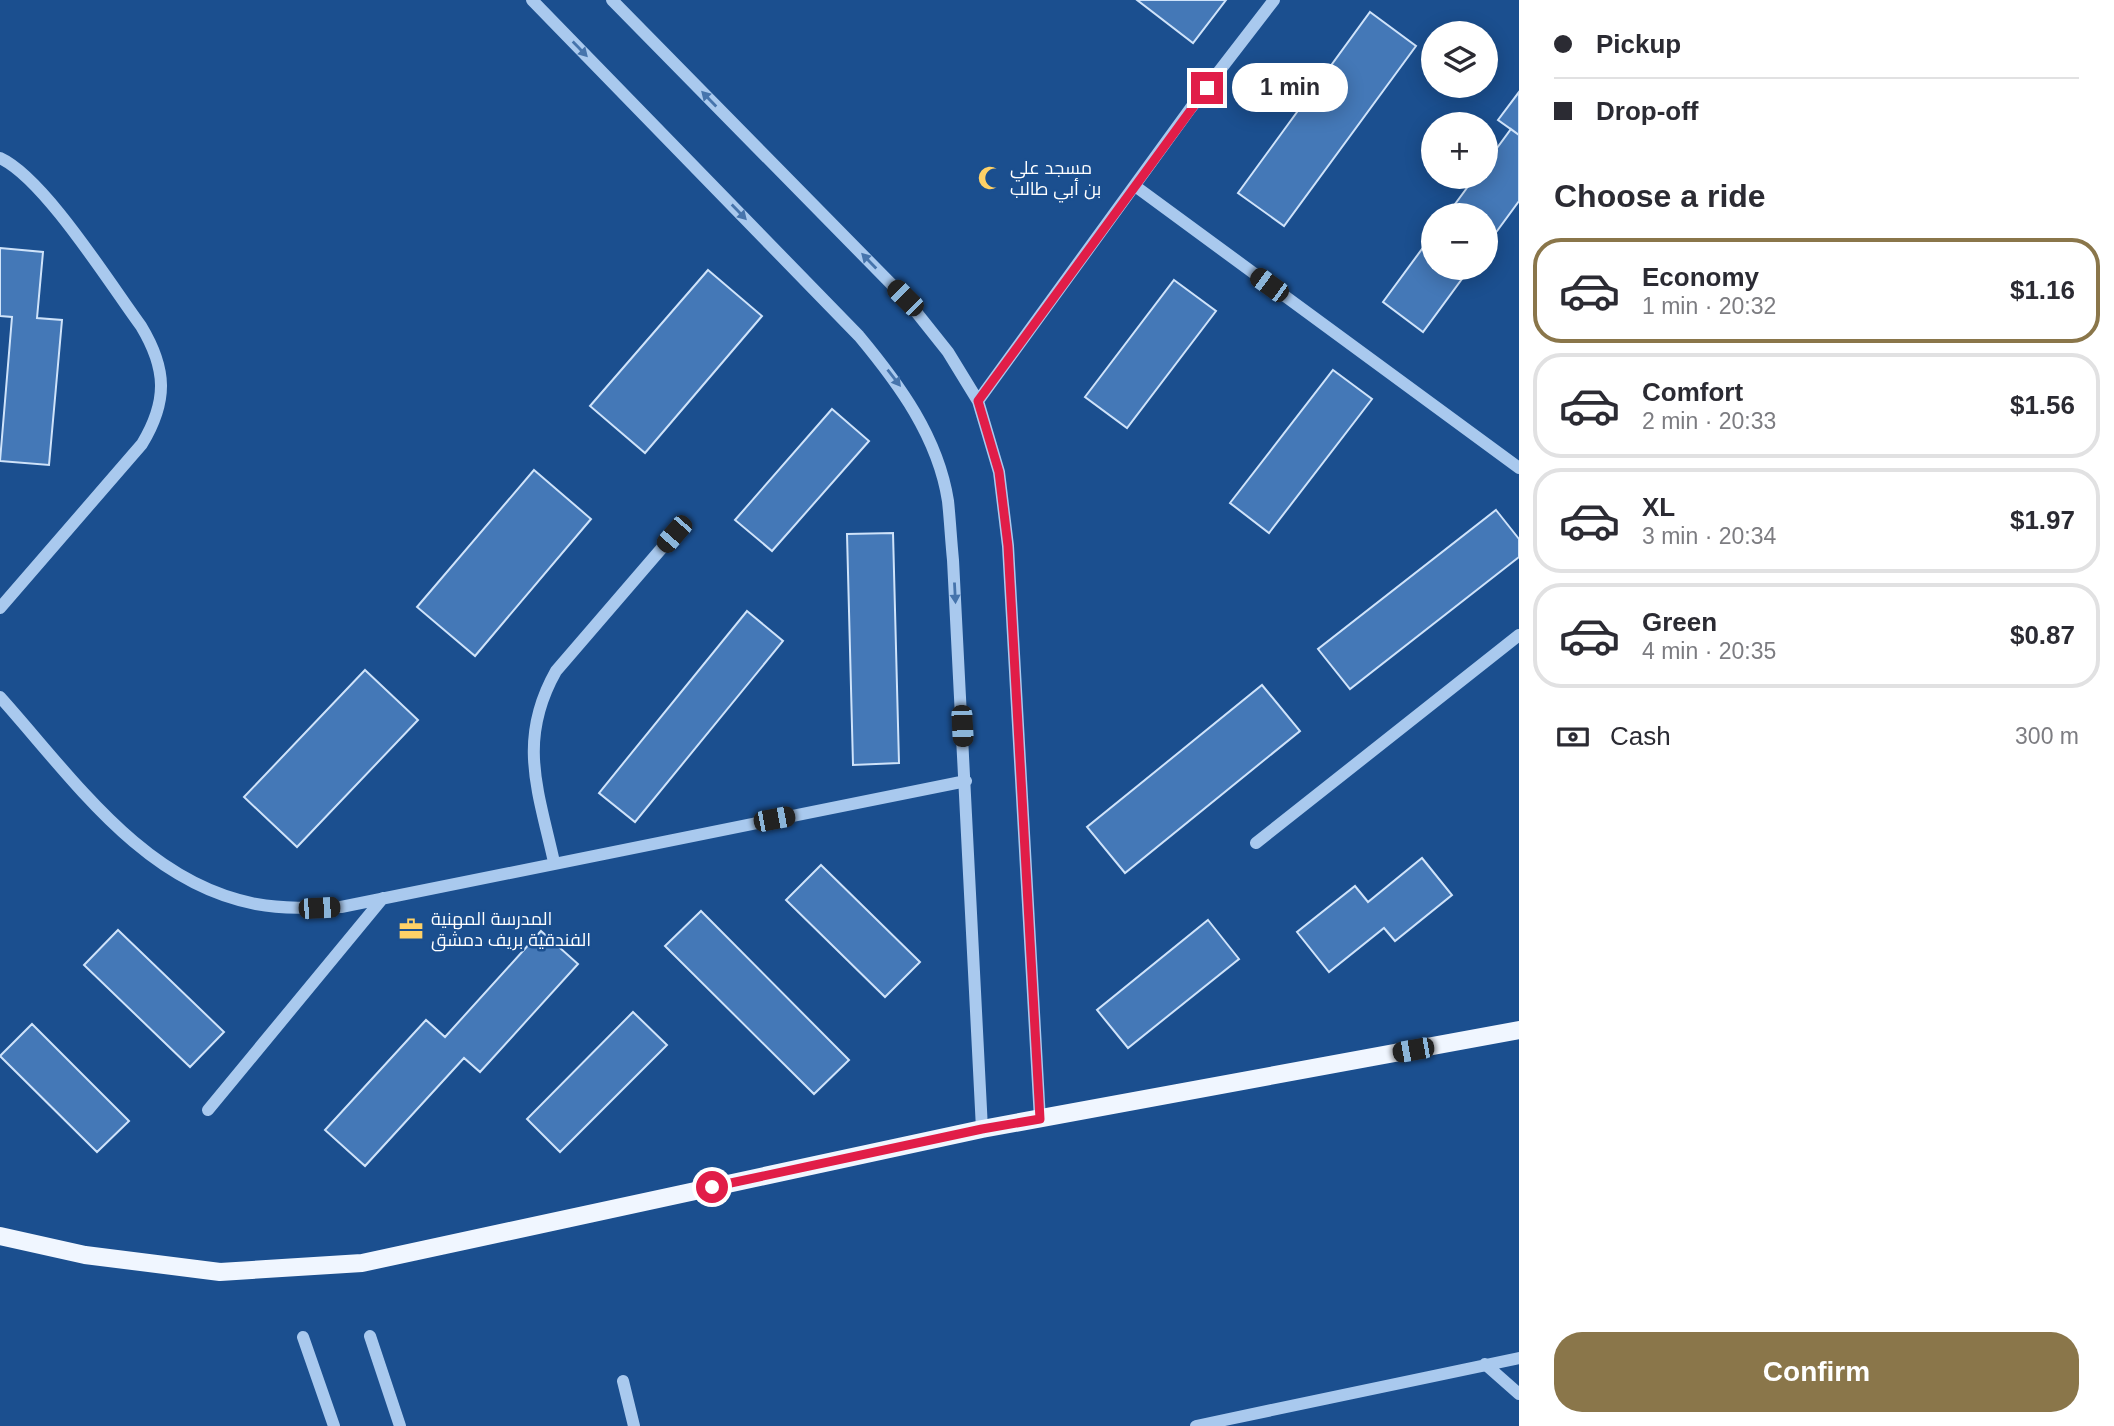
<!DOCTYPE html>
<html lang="en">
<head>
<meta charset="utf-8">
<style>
	:root { --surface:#fff; --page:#f2f2f3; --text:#2b2b33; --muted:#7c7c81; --line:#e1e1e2; --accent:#8a764a }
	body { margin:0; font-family:Arial,Cairo,sans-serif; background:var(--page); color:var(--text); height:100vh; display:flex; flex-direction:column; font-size:26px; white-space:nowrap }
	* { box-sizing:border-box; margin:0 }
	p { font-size:23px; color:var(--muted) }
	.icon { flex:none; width:38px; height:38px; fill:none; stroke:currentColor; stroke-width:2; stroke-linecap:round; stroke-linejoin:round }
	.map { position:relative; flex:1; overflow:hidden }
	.sheet { display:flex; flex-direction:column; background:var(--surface); width:595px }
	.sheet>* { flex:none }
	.hud { display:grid; align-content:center; height:154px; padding:0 35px; background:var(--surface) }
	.buttons { position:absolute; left:1421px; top:21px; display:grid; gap:14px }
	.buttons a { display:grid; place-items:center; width:77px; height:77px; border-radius:50%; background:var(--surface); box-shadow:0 4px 18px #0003; font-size:35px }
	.end { position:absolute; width:32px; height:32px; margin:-16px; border:9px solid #e11d48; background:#fff; box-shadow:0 0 0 4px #fff }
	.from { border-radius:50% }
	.bubble { position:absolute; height:49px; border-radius:24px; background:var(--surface); box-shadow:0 4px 18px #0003; font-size:23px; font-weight:600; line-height:49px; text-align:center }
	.car { position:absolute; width:21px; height:42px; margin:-21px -10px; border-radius:9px; box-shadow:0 0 5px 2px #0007; background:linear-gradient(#222 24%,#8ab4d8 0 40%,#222 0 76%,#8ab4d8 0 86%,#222 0) }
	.hud b { display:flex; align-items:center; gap:24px; height:66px; font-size:26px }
	.hud b+b { border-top:2px solid var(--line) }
	.hud i { width:18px; height:18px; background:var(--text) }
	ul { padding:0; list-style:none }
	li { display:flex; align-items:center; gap:21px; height:105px; margin:0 14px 10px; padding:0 21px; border:4px solid var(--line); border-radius:28px }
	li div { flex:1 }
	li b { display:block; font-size:26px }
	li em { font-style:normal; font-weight:600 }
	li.active { border-color:var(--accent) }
	li>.icon { width:63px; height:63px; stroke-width:1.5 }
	h2 { padding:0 35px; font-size:32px; line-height:84px }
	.pay { display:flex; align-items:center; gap:18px; height:77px; padding:0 35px; font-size:26px }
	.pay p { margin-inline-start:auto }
	.button { display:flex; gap:14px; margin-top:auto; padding:14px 35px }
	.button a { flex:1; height:80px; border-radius:28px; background:var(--accent); color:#fff; font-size:28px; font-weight:600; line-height:80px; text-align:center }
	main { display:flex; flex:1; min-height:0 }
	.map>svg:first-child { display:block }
</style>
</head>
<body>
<main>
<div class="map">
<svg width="1519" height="1426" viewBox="0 0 1519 1426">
	<rect width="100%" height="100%" fill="#1b4f8f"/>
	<path fill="#4478b7" stroke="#cfe3fa" stroke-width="2" d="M1137 0H1226L1193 43Z
		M1370 12 1416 46 1284 226 1238 193Z
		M1519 92V135L1498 120Z
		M1511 129 1519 135V201L1486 246V215H1447L1475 177H1486V163Z
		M1433 234V268H1470L1423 332 1383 302Z
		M0 248 43 252 37 318 62 320 49 465 0 461 12 317 0 316Z
		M708 270 762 316 645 453 590 406Z
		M1174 280 1216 311 1127 428 1085 397Z
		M1333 370 1372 399 1269 533 1230 503Z
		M832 409 869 441 772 551 735 520Z
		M534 470 591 519 475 656 417 607Z
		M1496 510 1519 539V557L1350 689 1318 649Z
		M893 533 899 763 853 765 847 534Z
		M747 611 783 641 635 822 599 793Z
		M365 670 418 720 297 847 244 797Z
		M1262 685 1300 731 1125 873 1087 827Z
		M1422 858 1452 895 1395 941 1384 928 1329 972 1297 932 1355 886 1368 902Z
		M821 865 920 962 885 997 786 900Z
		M701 911 849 1060 814 1094 665 946Z
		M1208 920 1239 959 1128 1048 1097 1010Z
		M118 930 224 1032 190 1067 84 965Z
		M541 931 578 964 480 1072 464 1058 365 1166 325 1130 426 1020 445 1037Z
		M633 1012 667 1045 560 1152 527 1119Z
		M32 1024 129 1121 97 1152 0 1056Z"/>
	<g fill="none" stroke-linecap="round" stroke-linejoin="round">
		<path stroke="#a9c9ee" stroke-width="12" d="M532 0 859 336C899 384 938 437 948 501 950 520 951 540 953 560L982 1129
			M612 0 905 298 948 352 978 401 999 472 1008 546 1040 1120
			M0 158C44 178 110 284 141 326 167 369 168 401 142 444L0 608
			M1135 186 1519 468
			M978 401 1190 109 1274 0
			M0 697C72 777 143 883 256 904 284 909 312 908 341 907L966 781
			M1256 843 1519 635
			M554 862C538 790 517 740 556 671L674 534
			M208 1110 383 898
			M370 1336 400 1426
			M303 1337 334 1426
			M1485 1364 1519 1394
			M623 1381 634 1426
			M1196 1426 1519 1358"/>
		<path stroke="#f0f6ff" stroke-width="18" d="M0 1236 85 1255 220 1272 362 1263 982 1129 1519 1030"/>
	</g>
	<defs><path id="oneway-solid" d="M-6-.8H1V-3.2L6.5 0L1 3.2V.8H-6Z" transform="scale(1.75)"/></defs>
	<g fill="#4674ac">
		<use href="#oneway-solid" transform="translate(580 49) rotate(46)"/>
		<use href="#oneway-solid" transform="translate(709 99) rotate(-134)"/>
		<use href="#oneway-solid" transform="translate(739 212) rotate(46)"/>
		<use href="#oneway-solid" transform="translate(869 261) rotate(-134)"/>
		<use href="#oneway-solid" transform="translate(894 378) rotate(52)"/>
		<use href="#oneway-solid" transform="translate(955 593) rotate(87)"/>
	</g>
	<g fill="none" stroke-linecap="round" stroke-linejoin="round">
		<path stroke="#e11d48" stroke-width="9" d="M712 1187 982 1129 1040 1119 1008 546 999 472 978 401 1207 88"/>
	</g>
	<defs>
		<g id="mosque-bare" transform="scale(1.89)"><path d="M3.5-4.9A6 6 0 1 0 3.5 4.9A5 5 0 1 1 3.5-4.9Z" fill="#ffd166" stroke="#1b4f8f" stroke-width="2.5" paint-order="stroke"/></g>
		<g id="office-bare" transform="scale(1.89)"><path d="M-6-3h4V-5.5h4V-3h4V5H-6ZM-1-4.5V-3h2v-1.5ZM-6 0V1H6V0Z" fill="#ffd166" stroke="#1b4f8f" stroke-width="2.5" paint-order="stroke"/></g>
	</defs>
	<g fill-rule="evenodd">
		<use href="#mosque-bare" x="990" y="178"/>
		<use href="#office-bare" x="411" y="929"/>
	</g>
	<g text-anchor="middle" stroke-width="5" stroke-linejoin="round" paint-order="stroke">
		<g font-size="18" fill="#fff" stroke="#1b4f8f" text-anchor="start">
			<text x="1010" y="174">مسجد علي<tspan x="1010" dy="21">بن أبي طالب</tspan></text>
			<text x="431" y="925">المدرسة المهنية<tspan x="431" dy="21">الفندقية بريف دمشق</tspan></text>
		</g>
	</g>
</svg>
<div class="buttons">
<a><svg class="icon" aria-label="layers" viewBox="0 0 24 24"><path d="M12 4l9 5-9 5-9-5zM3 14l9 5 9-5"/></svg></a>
<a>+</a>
<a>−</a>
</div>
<i class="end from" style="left:712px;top:1187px"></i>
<i class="end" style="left:1207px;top:88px"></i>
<div class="bubble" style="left:1232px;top:63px;width:116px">1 min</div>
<i class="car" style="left:1269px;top:285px;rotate:306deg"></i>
<i class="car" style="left:905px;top:298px;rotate:315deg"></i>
<i class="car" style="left:674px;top:534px;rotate:221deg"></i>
<i class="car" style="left:962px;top:726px;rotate:177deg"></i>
<i class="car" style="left:774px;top:819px;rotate:79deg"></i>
<i class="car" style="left:319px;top:908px;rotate:87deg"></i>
<i class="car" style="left:1413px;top:1050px;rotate:260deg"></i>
</div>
<section class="sheet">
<div class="hud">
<b><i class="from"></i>Pickup</b>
<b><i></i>Drop-off</b>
</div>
<h2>Choose a ride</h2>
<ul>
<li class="active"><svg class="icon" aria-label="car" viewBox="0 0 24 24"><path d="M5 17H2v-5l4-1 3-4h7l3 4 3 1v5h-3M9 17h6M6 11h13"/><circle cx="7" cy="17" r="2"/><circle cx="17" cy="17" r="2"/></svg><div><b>Economy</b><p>1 min · 20:32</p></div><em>$1.16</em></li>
<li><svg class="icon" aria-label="car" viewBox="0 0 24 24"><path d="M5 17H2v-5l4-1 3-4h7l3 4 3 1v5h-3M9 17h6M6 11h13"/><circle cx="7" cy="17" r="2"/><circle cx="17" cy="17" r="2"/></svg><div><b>Comfort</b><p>2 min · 20:33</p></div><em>$1.56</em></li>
<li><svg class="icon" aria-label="car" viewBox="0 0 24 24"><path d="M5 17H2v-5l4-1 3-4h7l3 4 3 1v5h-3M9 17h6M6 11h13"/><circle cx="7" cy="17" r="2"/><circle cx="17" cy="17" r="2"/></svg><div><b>XL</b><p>3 min · 20:34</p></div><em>$1.97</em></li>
<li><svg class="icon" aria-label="car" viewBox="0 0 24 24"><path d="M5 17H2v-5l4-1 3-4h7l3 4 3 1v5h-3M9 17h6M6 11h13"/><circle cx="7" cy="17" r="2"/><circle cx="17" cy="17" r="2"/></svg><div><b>Green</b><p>4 min · 20:35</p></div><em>$0.87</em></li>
</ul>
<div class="pay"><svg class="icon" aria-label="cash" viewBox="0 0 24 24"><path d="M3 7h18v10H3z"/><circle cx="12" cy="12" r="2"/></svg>Cash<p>300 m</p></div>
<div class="button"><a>Confirm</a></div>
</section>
</main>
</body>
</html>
